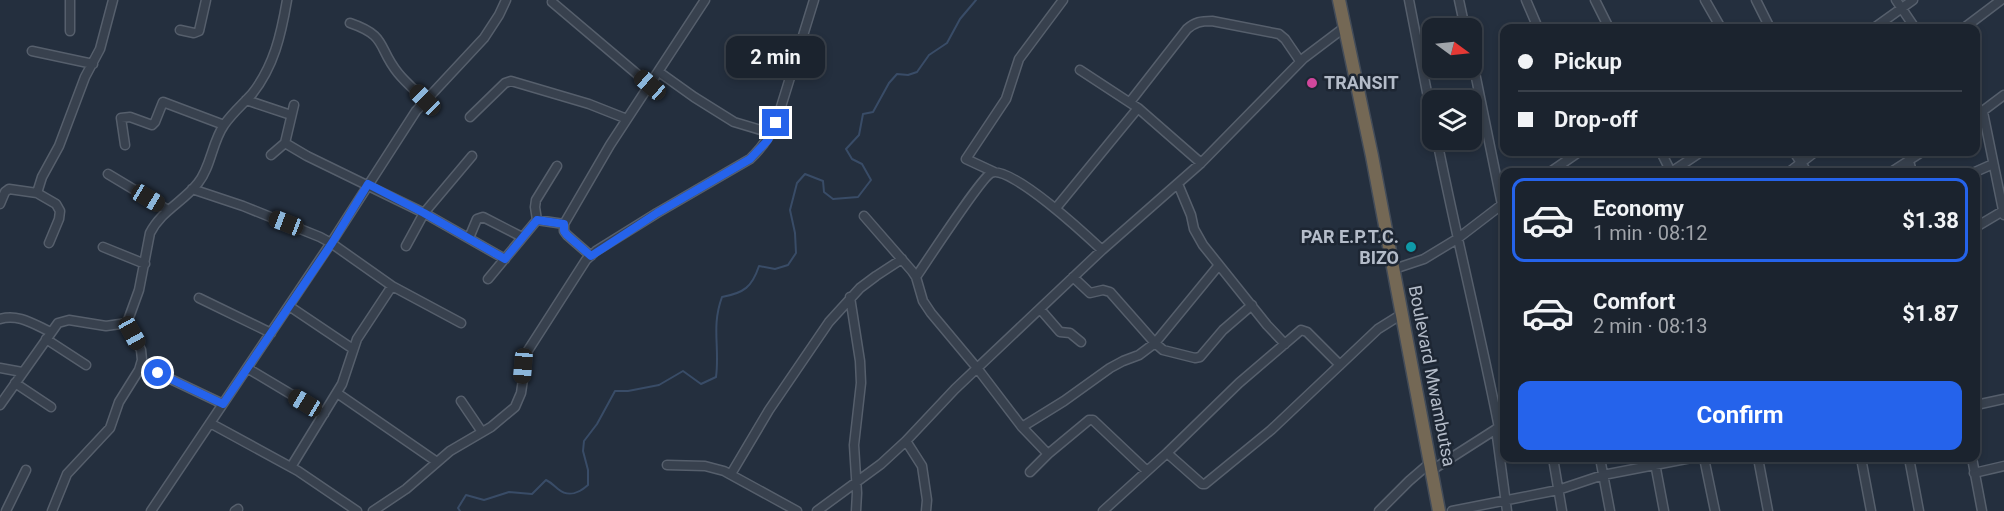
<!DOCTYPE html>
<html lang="en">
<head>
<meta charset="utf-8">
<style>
	:root { --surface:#1b232e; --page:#282f3a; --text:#f1f3f6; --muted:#a0a4aa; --line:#39404a; --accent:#2563eb }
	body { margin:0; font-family:Roboto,sans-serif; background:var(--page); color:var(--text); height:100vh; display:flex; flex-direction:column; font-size:22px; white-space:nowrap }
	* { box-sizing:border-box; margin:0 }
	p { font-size:20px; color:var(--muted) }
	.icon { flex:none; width:33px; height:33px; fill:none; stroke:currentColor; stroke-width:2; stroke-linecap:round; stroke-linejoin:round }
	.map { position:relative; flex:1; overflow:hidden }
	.details { position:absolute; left:1500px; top:168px; width:480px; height:294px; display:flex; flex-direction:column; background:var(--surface); border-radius:12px; box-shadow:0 3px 9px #0003,0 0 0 2px var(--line) }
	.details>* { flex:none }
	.banner { position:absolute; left:1500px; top:24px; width:480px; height:132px; border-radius:12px; box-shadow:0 3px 9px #0003,0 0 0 2px var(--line); display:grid; align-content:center; height:132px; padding:0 18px; background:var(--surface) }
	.needle { width:39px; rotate:105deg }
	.tools { position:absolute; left:1422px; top:18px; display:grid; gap:12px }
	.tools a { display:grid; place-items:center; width:60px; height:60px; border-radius:12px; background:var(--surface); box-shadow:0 3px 9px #0003,0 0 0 2px var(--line); font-size:30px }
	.end { position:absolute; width:27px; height:27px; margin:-14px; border:8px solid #2563eb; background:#fff; box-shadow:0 0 0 3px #fff }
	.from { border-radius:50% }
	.bubble { position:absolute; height:42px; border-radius:12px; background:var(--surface); box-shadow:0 3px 9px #0003,0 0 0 2px var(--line); font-size:20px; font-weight:700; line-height:42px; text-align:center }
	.car { position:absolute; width:18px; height:36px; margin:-18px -9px; border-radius:8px; box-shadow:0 0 4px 2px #0007; background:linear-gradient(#222 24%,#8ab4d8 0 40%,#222 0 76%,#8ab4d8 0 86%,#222 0) }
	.banner b { display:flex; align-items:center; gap:21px; height:57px; font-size:22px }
	.banner b+b { border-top:2px solid var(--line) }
	.banner i { width:15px; height:15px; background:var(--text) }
	ul { padding:10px 0 0; list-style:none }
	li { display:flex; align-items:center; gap:18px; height:84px; margin:0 12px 9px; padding:0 6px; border:3px solid transparent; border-radius:12px }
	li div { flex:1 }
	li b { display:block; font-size:22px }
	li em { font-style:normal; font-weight:700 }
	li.active { border-color:var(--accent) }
	li>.icon { width:54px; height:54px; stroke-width:1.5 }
	.action { display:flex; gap:12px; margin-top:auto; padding:12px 18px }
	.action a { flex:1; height:69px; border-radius:12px; background:var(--accent); color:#fff; font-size:24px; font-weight:700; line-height:69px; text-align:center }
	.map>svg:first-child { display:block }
</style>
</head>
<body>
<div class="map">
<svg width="2004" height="511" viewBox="0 0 2004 511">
	<rect width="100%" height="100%" fill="#242f3e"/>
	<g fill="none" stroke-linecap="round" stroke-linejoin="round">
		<path stroke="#394c67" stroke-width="2" d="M460 511 458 508 466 495 484 500 509 492 532 494 546 480C552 483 553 485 558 489 569 498 579 493 588 485V470L583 451 584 441 597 424 615 391H628L659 385 683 371 701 384 716 377C720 347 711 327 722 297 744 293 752 287 759 266L775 269 788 265 796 253 795 233 790 210 797 183 805 174 823 181 824 192 833 199 858 197 871 180 862 164 852 159 846 149 859 135 863 114 873 112 889 83 897 74 908 75 917 72 929 55 947 43 960 19 976 0"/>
		<g stroke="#565f6c" stroke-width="11">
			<path id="minor" d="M70 0V31
				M1409 0 1432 118
				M1459 0 1465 28
				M1526 0 1538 28
				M1595 0 1609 28
				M1705 0 1721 28
				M1756 0 1770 28
				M1896 0 1915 28
				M552 2 650 85
				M350 23C388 36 377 47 398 73 406 83 416 91 425 100
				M1874 28 1913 0
				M1964 28 2001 0
				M180 30 194 33 199 31 206 0
				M32 51 93 64
				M1472 58 1502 205
				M1080 70 1138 108 1201 163
				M659 72 694 97 734 122 771 133
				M246 100 291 115
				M1130 102 1187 29C1195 22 1201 21 1212 21L1279 34 1285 39 1300 61
				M1983 112 2004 215
				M1976 116 2004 95
				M470 117 505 83 511 81 589 104 627 119
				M1437 140C1456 236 1480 331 1499 428
				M285 143 307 156 424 213 505 259
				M125 145 121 118 130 117 152 125 155 122 163 102 224 125
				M1661 152 1671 172
				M1794 152 1807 172
				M271 155 285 143 294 105
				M1909 161 1912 172
				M994 172 966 159 1006 99 1019 59 1063 0
				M1550 172 1579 152
				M1671 172 1701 152
				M1789 172 1815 152
				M1891 172 1922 152
				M1975 172 1993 164
				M108 174 168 210
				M1178 184 1191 215 1194 229 1203 245 1267 325 1285 344
				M192 189 243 206 320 237 331 243 392 286 357 339 342 384 291 467
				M0 204 5 192 9 189 37 193
				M1056 208 1138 108
				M864 216 912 271 916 277 923 301 931 313 977 368 1022 427 1048 454
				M537 220 535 207 536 200 557 166
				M1976 227 2003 211
				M469 238 477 219 483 217 522 237
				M49 243 59 219 60 211 56 204 37 193 42 177 59 146 85 77 100 49 113 0
				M406 246 424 213 472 156
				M103 247 145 264
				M591 256 567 235 564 231V224L610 145 705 0
				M1394 269 1424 259 1457 239 1504 203
				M916 277C927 261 981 178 991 173 1010 164 1087 236 1102 250
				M1073 277 1090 293 1103 290 1110 292 1155 343 1163 350 1195 358 1200 357 1223 330 1252 305
				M488 279 537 220 564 224
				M392 286 461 323
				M850 297 860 361 861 383 854 445 857 493 856 511
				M199 298 271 333
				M289 306 353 349
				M1040 309 1060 332 1070 333 1081 342
				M0 319C18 313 35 325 51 332
				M46 339 86 365
				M141 365 223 404
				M0 368 22 372
				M247 368 324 414
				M15 383 51 407
				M337 393 437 462
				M461 401 482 432
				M0 405 58 323 69 320 106 326 127 323
				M1976 405 2004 399
				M210 423 298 471 357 511
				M1022 427 1064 401 1110 368 1123 361 1139 355 1155 343 1219 265
				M1496 429 1507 511
				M906 441 922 466 927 500 926 511
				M1167 453 1202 484H1205L1271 430 1378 329 1402 314
				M1553 458 1562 511
				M1600 458 1610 511
				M1654 458 1664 511
				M1704 458 1715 511
				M1758 458 1768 511
				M1861 458 1871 511
				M1909 458 1919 511
				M1972 458 1982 511
				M667 465 705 466 724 471 797 511
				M1432 470 1504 424
				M1030 472 1048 454 1089 420H1093L1147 471
				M1974 473 2004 466
				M731 474 769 410 829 322 860 288 876 276 902 259
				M6 511 26 470
				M52 511 67 474 110 428 119 402 139 370 142 360 141 350 129 329 127 323 139 290 150 233C161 211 183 202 198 183 211 167 212 142 224 125 232 113 243 104 252 94 274 66 281 35 287 0
				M151 511 331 243 416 111 484 38 499 15 506 0
				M235 511 238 509
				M373 511 406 489 450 451 491 427 515 407 521 393 527 352 586 260 596 251 657 213 750 159C762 148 769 138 776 123L814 0
				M817 511 881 464 906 441 955 389 1102 250 1201 163 1304 58 1345 27
				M1103 511 1167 453 1239 383 1301 330 1307 332 1340 365
				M1379 511 1409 481 1431 462
				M1452 511 1558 490 1603 475 1691 458"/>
		</g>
		<g stroke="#434c59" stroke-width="15">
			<path id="highway" d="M1339 0 1372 156 1439 511"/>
		</g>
		<use href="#minor" stroke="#38414e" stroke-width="8"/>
		<use href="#highway" stroke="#746855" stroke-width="12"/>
	</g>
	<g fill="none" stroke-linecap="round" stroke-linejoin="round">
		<path stroke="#2563eb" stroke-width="8" d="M158 373 223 404 332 243 368 184 424 213 505 259 537 220 564 224V231L567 235 591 256 657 213 750 159 768 140 776 123"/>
	</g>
	<circle fill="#d1479c" stroke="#1d2633" stroke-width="2" cx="1312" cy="83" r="6"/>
	<circle fill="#0f9aa8" stroke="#1d2633" stroke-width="2" cx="1411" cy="247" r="6"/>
	<g text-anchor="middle" stroke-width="5" stroke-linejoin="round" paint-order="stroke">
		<g font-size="18" font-weight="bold" fill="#b4bcc9" stroke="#1d2633" text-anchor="start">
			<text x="1324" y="89">TRANSIT</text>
			<text x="1399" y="243" text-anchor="end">PAR E.P.T.C.<tspan x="1399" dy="21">BIZO</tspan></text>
		</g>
		<g font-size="18" fill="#b4bcc9" stroke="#1d2633">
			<text transform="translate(1432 376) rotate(79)" y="6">Boulevard Mwambutsa</text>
		</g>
	</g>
</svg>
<div class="tools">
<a><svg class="needle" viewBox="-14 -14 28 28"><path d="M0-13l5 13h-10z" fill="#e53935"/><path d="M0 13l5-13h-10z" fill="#a0a4aa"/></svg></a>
<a><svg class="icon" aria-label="layers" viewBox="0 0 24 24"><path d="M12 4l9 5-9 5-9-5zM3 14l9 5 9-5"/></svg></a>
</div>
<i class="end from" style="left:158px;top:373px"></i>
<i class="end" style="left:776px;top:123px"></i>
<div class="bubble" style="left:726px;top:36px;width:99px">2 min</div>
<i class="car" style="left:650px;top:85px;rotate:311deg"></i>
<i class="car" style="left:425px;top:100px;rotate:315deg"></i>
<i class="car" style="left:148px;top:198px;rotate:121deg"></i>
<i class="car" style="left:286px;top:223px;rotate:291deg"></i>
<i class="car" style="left:132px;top:333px;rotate:151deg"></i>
<i class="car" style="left:523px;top:366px;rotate:185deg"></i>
<i class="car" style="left:305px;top:403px;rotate:301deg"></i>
<div class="banner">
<b><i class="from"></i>Pickup</b>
<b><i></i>Drop-off</b>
</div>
<section class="details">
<ul>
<li class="active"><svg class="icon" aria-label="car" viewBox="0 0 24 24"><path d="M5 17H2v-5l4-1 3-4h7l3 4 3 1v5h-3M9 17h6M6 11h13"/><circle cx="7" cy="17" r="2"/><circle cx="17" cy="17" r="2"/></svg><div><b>Economy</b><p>1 min · 08:12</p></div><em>$1.38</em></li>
<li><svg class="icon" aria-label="car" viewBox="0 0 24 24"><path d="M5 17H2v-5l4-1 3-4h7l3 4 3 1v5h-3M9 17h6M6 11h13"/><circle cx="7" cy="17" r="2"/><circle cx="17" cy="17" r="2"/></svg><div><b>Comfort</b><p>2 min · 08:13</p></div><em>$1.87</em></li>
</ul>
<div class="action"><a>Confirm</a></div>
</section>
</div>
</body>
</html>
